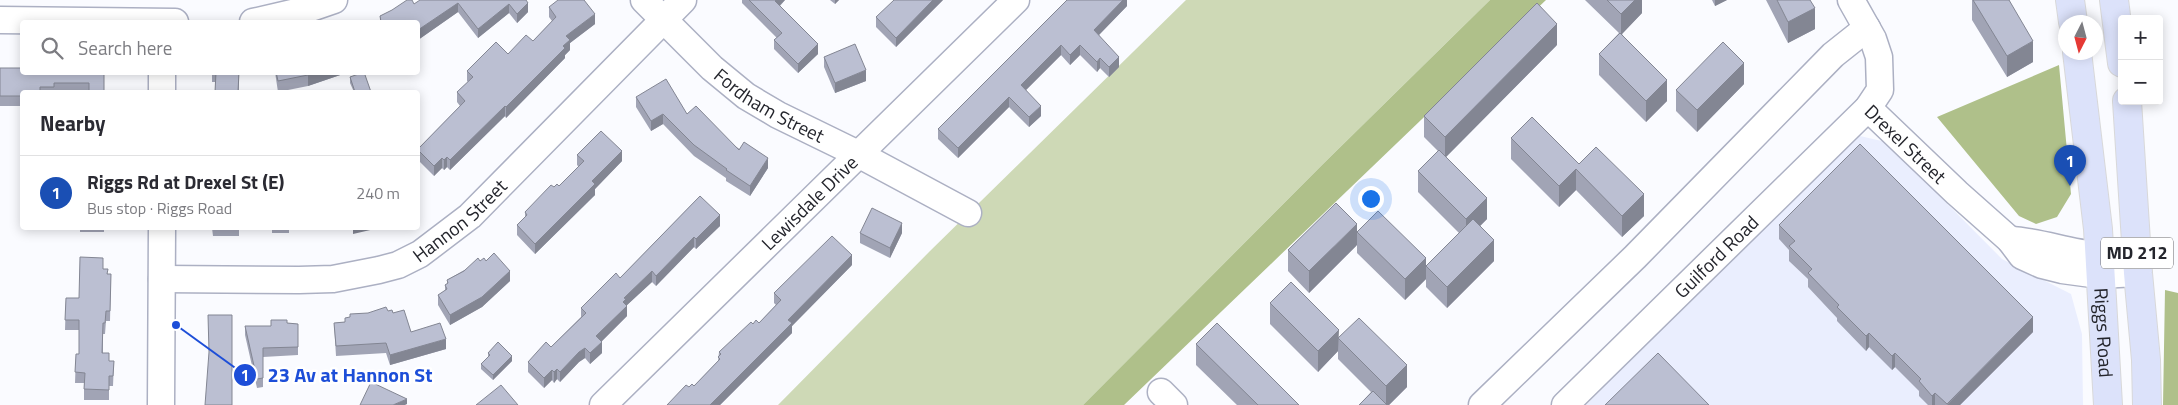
<!DOCTYPE html>
<html lang="en">
<head>
<meta charset="utf-8">
<style>
  body { margin:0; font-family:"Titillium Web",sans-serif; background:#f2f2f3; color:#2b2b33 }
  .controls { position:absolute; right:15px; top:15px; display:grid; overflow:hidden; border-radius:5px; box-shadow:0 2px 12px #0003 }
  .controls button { width:45px; height:45px; display:grid; place-items:center; padding:0; border:0; border-bottom:1px solid #e1e1e2; background:#fff; color:#2b2b33; font:25px sans-serif }
  .compass { position:absolute; left:2058px; top:15px; width:45px; height:45px; border-radius:50%; background:#fff; box-shadow:0 2px 12px #0003; rotate:186deg }
  .you { position:absolute; left:1370px; top:198px; width:18px; height:18px; margin:-12px; border:4px solid #fff; border-radius:50%; background:#1a73e8; box-shadow:0 0 0 8px #1a73e833 }
  .badge { display:grid; place-items:center; width:32px; height:32px; border-radius:50%; background:#d93025; color:#fff; font-size:16px; font-weight:700 }
  .pin { position:absolute; translate:-50% -41px; filter:drop-shadow(0 1px 2px #0008) }
  .pin::after { content:''; position:absolute; top:26px; width:18px; height:15px; background:inherit; clip-path:polygon(0 0,100% 0,50% 100%) }
  .list { margin:0; padding:0; list-style:none }
  h2 { display:flex; justify-content:space-between; align-items:center; height:65px; margin:0; padding:0 20px; font-size:21px }
  h2 small { font-size:16px; font-weight:400; color:#7c7c81 }
  .list li { display:grid; grid-template-columns:32px 1fr auto; gap:15px; align-items:center; box-sizing:border-box; height:75px; padding:0 20px; border-top:1px solid #e1e1e2 }
  .list b { display:block; font-size:19px; white-space:nowrap }
  .list p { margin:0; font-size:16px; white-space:nowrap; color:#7c7c81 }
  .list em { font-size:16px; font-style:normal; color:#7c7c81 }
  .icon { flex:none; width:28px; height:28px; fill:none; stroke:currentColor; stroke-width:2; stroke-linecap:round; stroke-linejoin:round }
  .map { position:relative; flex:none; width:2178px; height:405px; overflow:hidden }
  .search { position:absolute; background:#fff; box-shadow:0 2px 12px #0003; left:20px; top:20px; width:400px; height:55px; display:flex; align-items:center; gap:12px; box-sizing:border-box; padding:0 18px; border-radius:5px; color:#7c7c81; font-size:19px }
  .panel { position:absolute; background:#fff; box-shadow:0 2px 12px #0003; left:20px; top:90px; width:400px; height:140px; border-radius:5px }
  .map>svg:first-child { display:block }
</style>
</head>
<body>
<div class="map">
<svg width="2178" height="405" viewBox="0 0 2178 405">
  <rect width="100%" height="100%" fill="#fafbff"/>
  <path fill="#eaeefe" d="M1860 136 1886 142 2002 259 2071 294 2082 334 2083 405H1586L1738 252Z"/>
  <path fill="#ced9b6" d="M1186 0H1490L1323 164 1083 405H778L930 251Z"/>
  <path fill="#afc08a" d="M1490 0H1546L1124 405H1083L1323 164Z
    M2059 65 2071 194 2057 217 2036 224 2019 216 1937 117Z
    M2165 290 2178 293V405H2163Z"/>
  <g fill="none" stroke-linecap="round" stroke-linejoin="round">
    <defs>
      <g id="minor">
        <path id="s1" d="M644 0 712 68 746 96 778 115 860 155 968 213"/>
        <path d="M0 20 175 22"/>
        <path d="M253 22 305 10 334 0"/>
        <path d="M162 72V92"/>
        <path id="s2" d="M1868 108 1957 193 2010 240 2022 256 2042 265 2062 270 2099 275 2138 273"/>
        <path d="M2010 240C2040 241 2068 253 2098 255 2110 256 2124 253 2137 253"/>
        <path id="s3" d="M162 279 299 280 333 279 379 270 398 265 420 254 470 216 683 0"/>
        <path d="M1161 392 1174 405"/>
        <path d="M161 405 162 228"/>
        <path id="s4" d="M603 405 1016 0"/>
        <path d="M1482 405 1635 257 1833 55 1867 28"/>
        <path id="s5" d="M1565 405 1868 108 1880 90 1879 57 1873 39 1851 0"/>
      </g>
      <g id="major">
        <path d="M2070 0 2073 22"/>
        <path d="M2114 0 2122 63"/>
        <path id="s6" d="M2077 52 2098 229 2108 405"/>
        <path d="M2127 101 2138 273 2146 360 2147 405"/>
      </g>
    </defs>
    <use href="#minor" stroke="#acb0c3" stroke-width="29"/>
    <use href="#major" stroke="#d8d8d9" stroke-width="30"/>
    <use href="#minor" stroke="#fff" stroke-width="26"/>
    <use href="#major" stroke="#dce2fa" stroke-width="28"/>
  </g>
  <path fill="#a1a4b5" d="M526 0 528 12 517 23 509 13 478 38 458 12 418 40V22H380V16L414 4Z
    M742 0H785L780 6 818 54 798 73 774 49V40L777 38 742 3Z
    M830 0H839L835 4Z
    M943 0 896 47 876 27V17Z
    M1127 0V6L1099 35 1119 67 1109 77 1100 68 1097 72 1080 55 1070 65 1061 55 1026 90 1041 116 1029 127 1009 107 958 158 938 139V129Z
    M1585 0H1642V13L1622 34 1667 101 1646 122 1599 75V54L1619 33Z
    M1712 0H1727L1715 6Z
    M1766 0H1810L1815 29 1788 43Z
    M1972 0H2009L2033 62 2007 77 1972 20Z
    M549 7 595 24 570 43V50L565 55V58L506 118 505 116 450 170 447 167 444 170 442 168 434 176 418 160V149L460 106 457 102V92L468 82 467 81V71L508 54 533 41 552 21 549 17Z
    M1557 45 1446 157 1487 219 1480 226 1494 261 1447 308 1426 287V266L1459 233 1418 192V171L1438 151 1424 137V116Z
    M824 57 866 81 835 93 824 67Z
    M0 68 104 72V92H22V106H0Z
    M212 72H239V92H215L216 82H212Z
    M275 72H346V73L308 86 278 92Z
    M350 77 371 92H354L350 83Z
    M1744 84 1697 132 1676 111V90Z
    M636 97 687 114 768 168 750 196 726 181V178L694 156 663 124 651 131 636 107Z
    M1511 138 1579 164 1644 216 1622 237 1576 190 1559 207 1511 159Z
    M577 155 622 161 595 189V195L535 254 517 235V225L525 217V212L554 187 559 186 579 167 577 165Z
    M700 196 720 226 696 249 694 247 656 286 652 282 627 305V316L601 342 602 353 590 364 585 358 579 362 560 382 557 379 554 383 552 380 544 388 528 372V362L551 347 581 317V308L620 278Z
    M1779 225 2033 332 1960 405H1928L1919 396V391L1895 367 1892 370 1869 347 1866 351 1837 321V318L1808 287V279L1789 261V250L1779 239Z
    M80 228H104V232H80Z
    M212 228H239V236H213Z
    M272 228H299V229H289V233H272Z
    M1357 232 1426 279 1405 300 1357 253Z
    M860 233H902L890 258 860 243Z
    M1357 245 1309 293 1288 271V250Z
    M480 261 510 281 482 307 450 325 438 305V295L445 291V285L447 284V280Z
    M852 265 792 326V333L720 405 689 387 694 386 718 361 719 352 753 324 759 323 776 305 774 303V293Z
    M103 269 108 274H111L110 321H106L105 334H103V353L109 361H114L113 386H109V400H84V383H75L76 354H79V330H65L66 298H79Z
    M1270 303 1339 338 1407 387 1389 405H1359L1371 392 1338 359V351L1318 372 1270 324Z
    M388 311 393 313 411 332 446 349 390 365 386 353 336 356 334 323 345 322 350 317Z
    M287 323 298 324V355L263 357V387L257 388 245 335V326H271Z
    M1196 344 1299 405H1237L1196 365Z
    M488 353 512 361 493 380 481 369V364L488 357Z"/>
  <path fill="#838693" d="M776 0H785L775 10V1Z
    M835 0H839L835 4Z
    M933 0H943L896 47V38Z
    M1123 0H1127V6L1094 40V30Z
    M1635 0H1642V13L1621 35V14Z
    M1715 0H1727L1715 6Z
    M458 3V12L418 40V30Z
    M528 3V12L517 23V14Z
    M509 4V13L478 38V29Z
    M1815 8V29L1788 43V22Z
    M595 14V24L570 43V50L565 55V58L506 118V107L566 36Z
    M1557 24V45L1445 158V137Z
    M2033 41V62L2007 77V56Z
    M818 44V54L798 73V64Z
    M1061 45V55L1021 95V85Z
    M1080 45V55L1070 65V55Z
    M1119 57V67L1109 77V67Z
    M1100 58V68L1097 72V62Z
    M1744 63V84L1697 132V110Z
    M866 70V81L835 93V83Z
    M317 72H346V73L308 86V75Z
    M1667 80V101L1646 122V101Z
    M1009 97V107L958 158V148Z
    M505 106V116L450 170V160Z
    M1041 106V116L1029 127V117Z
    M663 114V124L651 131V121Z
    M622 151V161L595 189V195L535 254V244L592 181Z
    M447 157V167L444 170V160Z
    M442 158V168L434 176V166Z
    M768 158V168L750 196V186Z
    M1576 169V190L1559 207V186Z
    M1644 194V216L1622 237V216Z
    M1487 198V219L1466 240V219Z
    M720 215V226L696 249V239Z
    M902 223V233L890 258V248Z
    M1357 224V245L1309 293V271Z
    M338 228H347L338 230Z
    M348 228H352V229L348 230Z
    M353 228H379L353 234Z
    M694 237V247L656 286V276Z
    M1494 240V261L1447 308V287Z
    M852 255V265L792 326V333L720 405H710L788 320Z
    M1426 258V279L1405 300V279Z
    M510 271V281L482 307 450 325V315Z
    M652 271V282L626 306H627V316L596 347V336L624 298Z
    M2033 317V332L1960 405H1947Z
    M1339 330 1338 351 1318 372V351Z
    M1869 333V347L1866 351V336Z
    M446 339V349L390 365V355Z
    M602 342V353L590 364V353Z
    M585 348V358L579 362 560 382V372L579 352Z
    M1895 353V367L1892 370V356Z
    M512 356V361L493 380V375Z
    M1407 365V387L1389 405H1386V386Z
    M557 369V379L554 383V372Z
    M552 370V380L544 388V378Z
    M1935 393V405H1932V396Z
    M407 399V404L405 405H393Z"/>
  <path fill="#bbbfd2" stroke="#838693" d="M407 0H412L414 4 420 0H526L528 3 517 14 509 4 478 29 458 3 418 30V22H381L380 16 392 10Z
    M558 0H584L595 14 566 36 570 40 563 46 565 48 506 107 505 106 450 160 447 157 444 160 442 158 434 166 418 150V149L465 101 457 92 473 77 467 71 496 42 508 54 526 35 533 41 556 17 549 7Z
    M749 0H776L775 1 818 44 798 64 774 40 782 33Z
    M894 0H933L896 38 876 17Z
    M1067 0H1123L1094 30 1119 57 1109 67 1100 58 1097 62 1080 45 1070 55 1061 45 1021 85 1041 106 1029 117 1009 97 958 148 938 129Z
    M1607 0H1635L1621 14Z
    M1777 0H1810L1815 8 1788 22Z
    M1973 0H2009L2033 41 2007 56Z
    M1537 3 1557 24 1445 137 1424 116Z
    M1620 33 1667 80 1646 101 1599 54Z
    M1723 42 1744 63 1697 110 1676 90Z
    M855 44 866 70 835 83 824 57Z
    M0 68H22V72H104V92H89V83H54V87H40V92H22V96H0Z
    M216 72H239L238 92H215Z
    M276 72H317L308 75 278 81Z
    M364 72 371 92H355L350 77Z
    M666 79 687 114 696 106 739 150 744 142 768 158 750 186 726 170 727 169 694 145 663 114 651 121 636 97Z
    M1532 117 1579 164 1596 147 1644 194 1622 216 1576 169 1559 186 1511 138Z
    M601 131 622 151 592 181 595 184 535 244 517 225 527 215 525 212 551 185 554 187 557 184 559 186 584 161 577 155Z
    M1860 144 2033 317 1947 404 1935 393 1932 396 1919 381 1921 379 1895 353 1892 356 1869 333 1866 336 1837 307 1839 305 1808 273 1812 269 1789 246 1795 241 1779 225Z
    M1439 150 1487 198 1466 219 1418 171Z
    M700 196 720 215 696 239 694 237 656 276 652 271 624 298 626 299 623 302 627 306 596 336 602 342 590 353 585 348 579 352 560 372 557 369 554 372 552 370 544 378 528 362 546 342 551 347 586 313 581 308 616 273 620 278Z
    M1336 203 1357 224 1309 271 1288 250Z
    M872 208 902 223 890 248 860 233Z
    M1378 211 1426 258 1405 279 1357 232Z
    M1473 219 1494 240 1447 287 1426 266Z
    M832 236 852 255 788 320 792 323 710 405H667L686 385 689 387 692 384 694 386 720 359 718 357 721 354 719 352 751 322 753 324 756 320 759 323 781 300 774 293Z
    M494 253 510 271 482 297 450 315 438 295 447 289 445 285 448 283 447 280 464 271 478 258 480 261 484 258 486 261Z
    M80 257 103 258V269H108L107 274H111L110 311H106L105 323H103L102 353H109V361H114L113 376H109V390L84 389 85 373 75 372 76 354H79V320H65L66 298H79Z
    M1291 282 1339 330 1318 351 1270 303Z
    M386 307 388 311 392 310 393 313 404 310 411 332 440 323 446 339 390 355 386 343 336 346 334 323 345 322V318L350 317V314L368 313Z
    M208 315H232V405H205L209 352Z
    M1359 318 1407 365 1386 386 1338 338Z
    M271 320H287V323L298 324V347L263 348V378L257 379 245 326H271Z
    M1217 323 1299 405H1258L1196 344Z
    M498 342 512 356 493 375 481 364 490 355 488 353Z
    M1658 353 1709 405H1605Z
    M371 382 407 399 393 405H360Z
    M501 385 518 405H476Z
    M1373 391 1387 405H1359Z"/>
  <g text-anchor="middle" stroke-width="5" stroke-linejoin="round" paint-order="stroke">
    <rect fill="#fff" stroke="#66666b" stroke-width="1" x="2101" y="237.5" width="72" height="31" rx="4"/>
    <g font-size="18" font-weight="bold" fill="#24252c">
      <text x="2137" y="259">MD 212</text>
    </g>
    <g font-size="19" fill="#24252c" stroke="#fff">
      <text dy="7" stroke="none"><textPath href="#s1" startOffset="165">Fordham Street</textPath></text>
      <text dy="7" stroke="none"><textPath href="#s2" startOffset="52">Drexel Street</textPath></text>
      <text dy="7" stroke="none"><textPath href="#s4" startOffset="289">Lewisdale Drive</textPath></text>
      <text dy="7" stroke="none"><textPath href="#s3" startOffset="314">Hannon Street</textPath></text>
      <text dy="7" stroke="none"><textPath href="#s5" startOffset="212">Guilford Road</textPath></text>
      <text dy="7" stroke="none"><textPath href="#s6" startOffset="282">Riggs Road</textPath></text>
    </g>
  </g>
  <path fill="none" stroke="#1d4ed8" stroke-width="2" d="M176 325L245 375"/>
  <g fill="#1d4ed8" stroke="#fff" stroke-width="2">
    <circle cx="176" cy="325" r="5"/>
    <circle cx="245" cy="375" r="12"/>
  </g>
  <g font-size="15" text-anchor="middle" font-weight="bold" fill="#fff">
    <text x="245" y="381">1</text>
  </g>
  <g font-size="20" text-anchor="middle" font-weight="bold" fill="#1d4ed8" stroke="#fff" stroke-width="5" stroke-linejoin="round" paint-order="stroke">
    <text x="350" y="382">23 Av at Hannon St</text>
  </g>
</svg>
<div class="controls">
<button>+</button>
<button>−</button>
</div>
<svg class="compass" viewBox="-18 -18 36 36"><path d="M0-13l5 13h-10z" fill="#e53935"/><path d="M0 13l5-13h-10z" fill="#7c7c81"/></svg>
<div class="you"></div>
<div class="pin badge" style="left:2070px;top:186px;background:#1a4fb4">1</div>
<div class="search"><svg class="icon" aria-label="search" viewBox="0 0 24 24"><circle cx="10" cy="10" r="6"/><path d="M15 15l6 6"/></svg>Search here</div>
<section class="panel">
<h2>Nearby<small></small></h2>
<ul class="list">
<li><span class="badge" style="background:#1a4fb4">1</span><div><b>Riggs Rd at Drexel St (E)</b><p>Bus stop · Riggs Road</p></div><em>240 m</em></li>
</ul>
</section>
</div>
</body>
</html>
